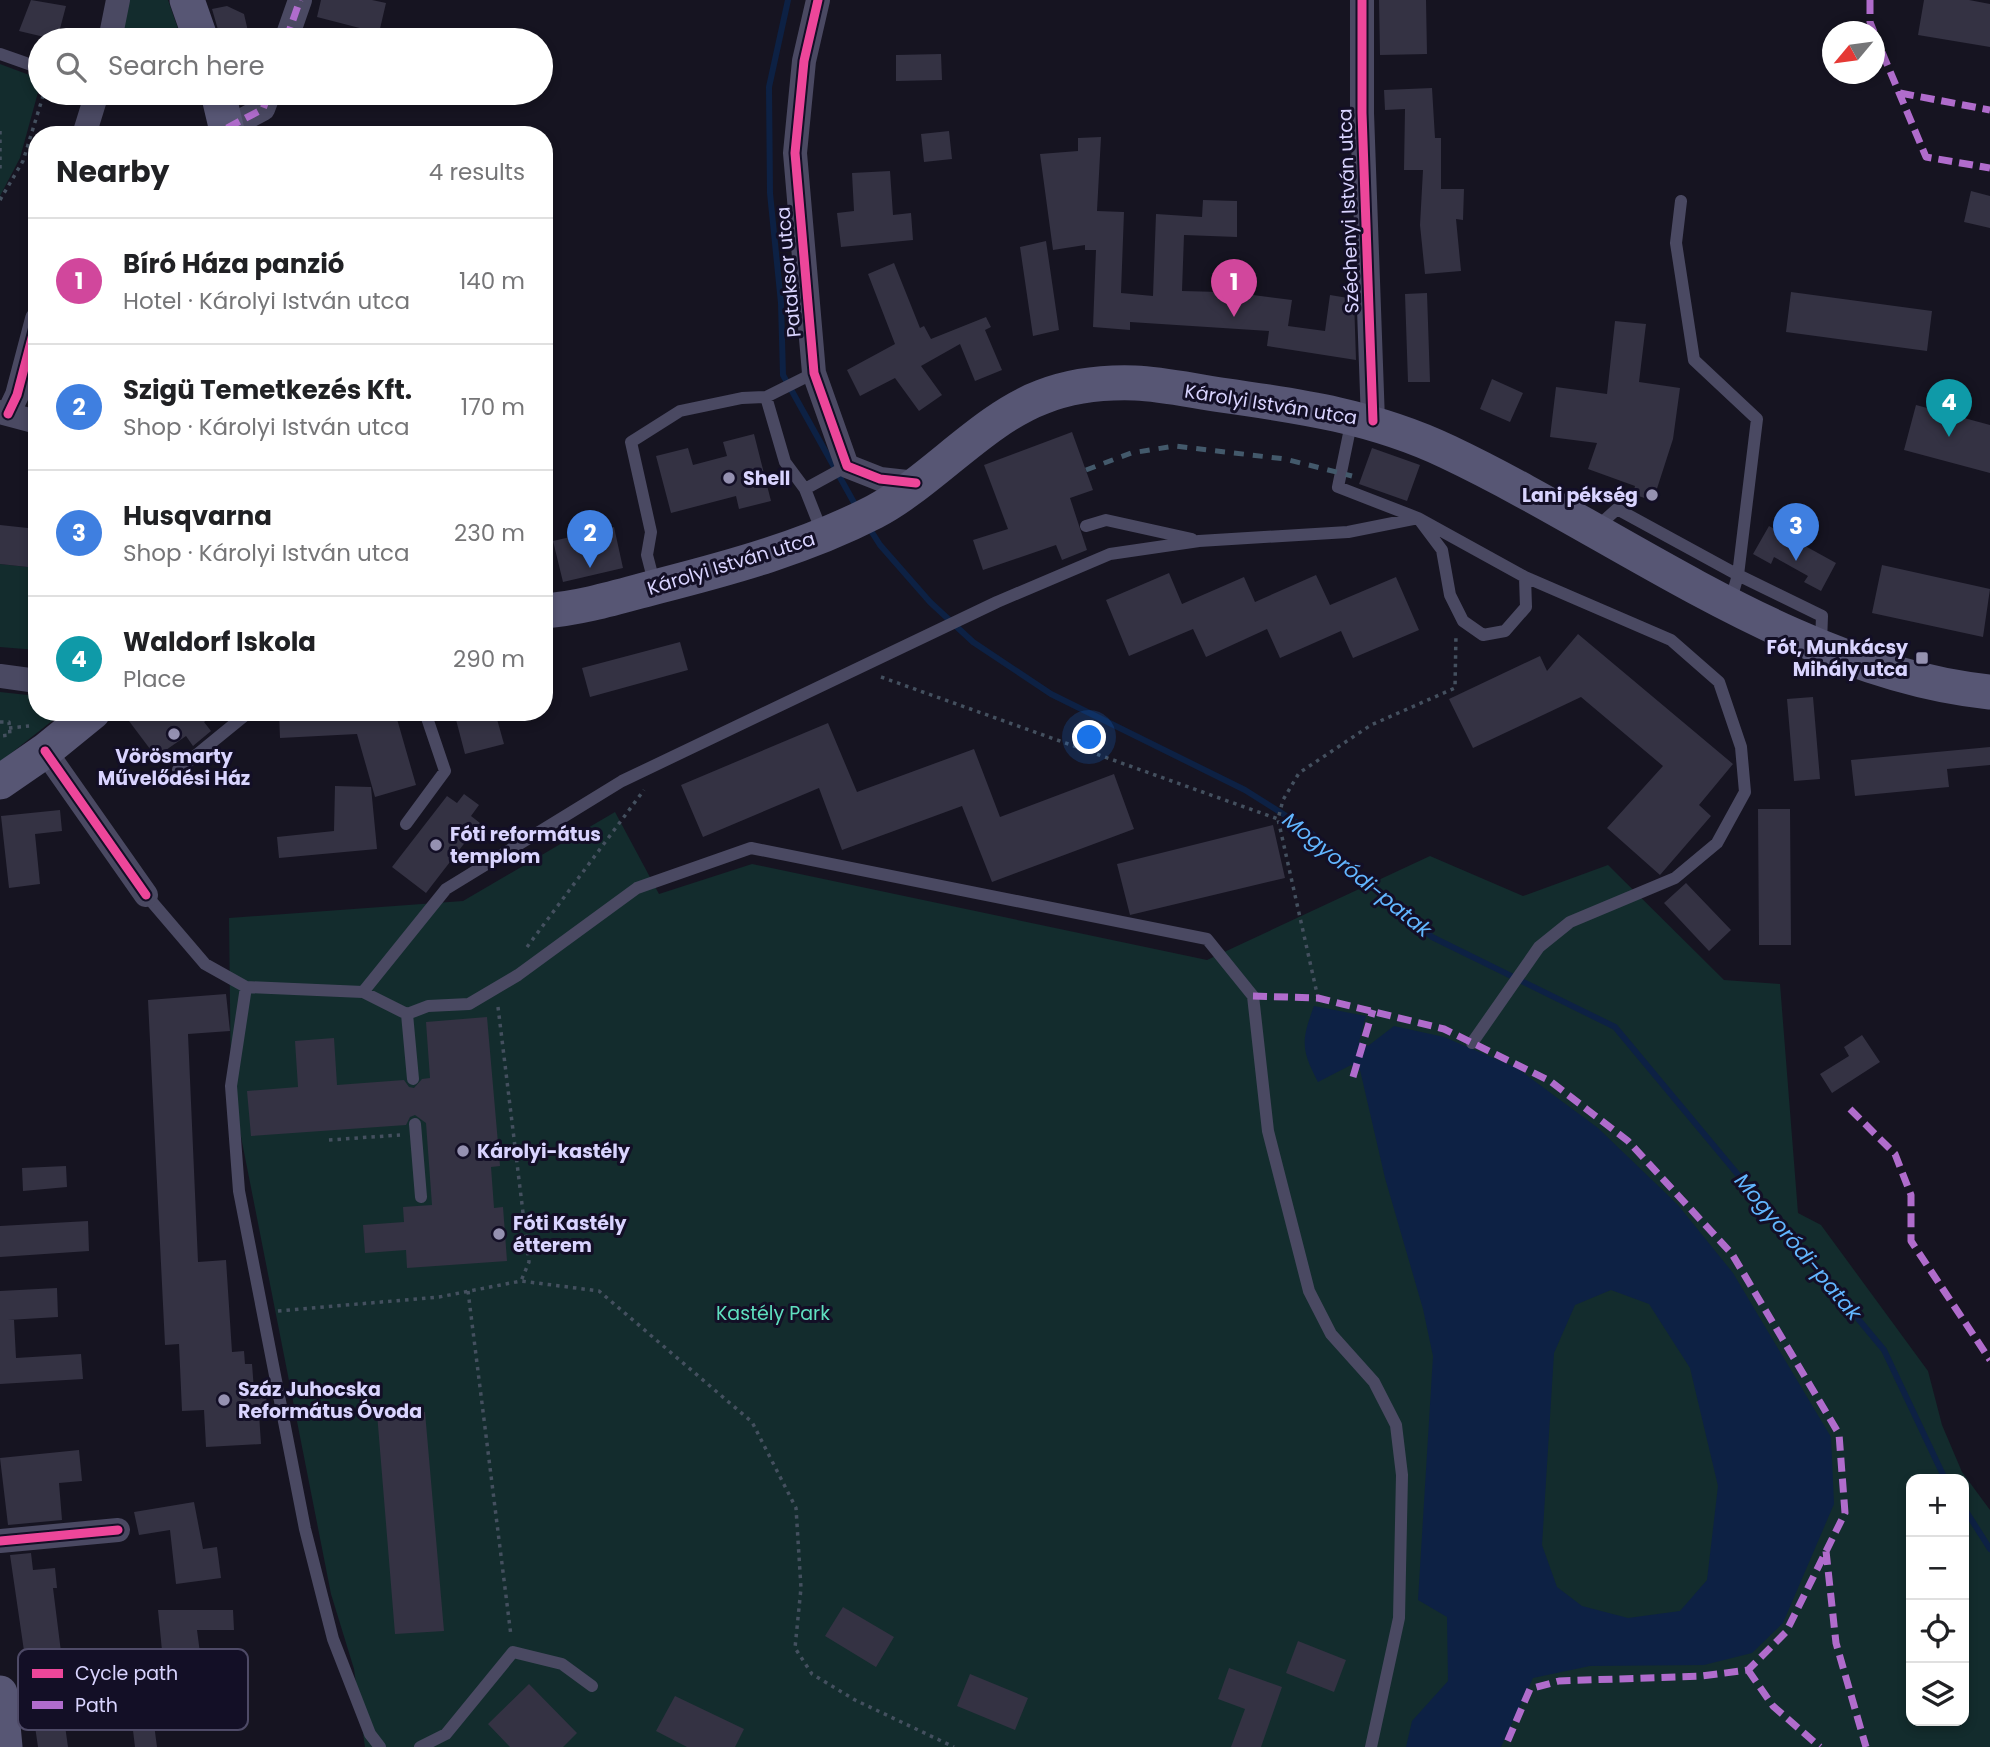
<!DOCTYPE html>
<html lang="en">
<head>
<meta charset="utf-8">
<style>
  body { margin:0; font-family:Poppins,sans-serif; background:#f2f2f2; color:#202124 }
  .controls { position:absolute; right:21px; bottom:21px; display:grid; overflow:hidden; border-radius:14px; box-shadow:0 4px 10px #0003 }
  .controls button { width:63px; height:63px; display:grid; place-items:center; padding:0; border:0; border-bottom:2px solid #e0e0e0; background:#fff; color:#202124; font:35px sans-serif }
  .compass { position:absolute; left:1822px; top:21px; width:63px; height:63px; border-radius:50%; background:#fff; box-shadow:0 4px 10px #0003; rotate:241deg }
  .you { position:absolute; left:1090px; top:738px; width:24px; height:24px; margin:-18px; border:5px solid #fff; border-radius:50%; background:#1a73e8; box-shadow:0 0 0 10px #1a73e833 }
  .badge { display:grid; place-items:center; width:46px; height:46px; border-radius:50%; background:#ea580c; color:#fff; font-size:23px; font-weight:700 }
  .pin { position:absolute; translate:-50% -58px; filter:drop-shadow(0 2px 4px #0008) }
  .pin::after { content:''; position:absolute; top:37px; width:24px; height:21px; background:inherit; clip-path:polygon(0 0,100% 0,50% 100%) }
  .list { margin:0; padding:0; list-style:none }
  h2 { display:flex; justify-content:space-between; align-items:center; height:91px; margin:0; padding:0 28px; font-size:30px }
  h2 small { font-size:23px; font-weight:400; color:#757577 }
  .list li { display:grid; grid-template-columns:46px 1fr auto; gap:21px; align-items:center; box-sizing:border-box; height:126px; padding:0 28px; border-top:2px solid #e0e0e0 }
  .list b { display:block; font-size:26px; white-space:nowrap }
  .list p { margin:0; font-size:23px; white-space:nowrap; color:#757577 }
  .list em { font-size:23px; font-style:normal; color:#757577 }
  .icon { flex:none; width:38px; height:38px; fill:none; stroke:currentColor; stroke-width:2; stroke-linecap:round; stroke-linejoin:round }
  .map { position:relative; flex:none; width:1990px; height:1747px; overflow:hidden }
  .search { position:absolute; background:#fff; box-shadow:0 4px 10px #0003; left:28px; top:28px; width:525px; height:77px; display:flex; align-items:center; gap:18px; box-sizing:border-box; padding:0 24px; border-radius:38px; color:#757577; font-size:26px }
  .panel { position:absolute; background:#fff; box-shadow:0 4px 10px #0003; left:28px; top:126px; width:525px; height:595px; border-radius:28px }
  .map>svg:first-child { display:block }
</style>
</head>
<body>
<div class="map">
<svg width="1990" height="1747" viewBox="0 0 1990 1747">
  <rect width="100%" height="100%" fill="#161421"/>
  <path fill="#132c2d" fill-rule="evenodd" d="M129 0H168L182 40H121Z
    M0 64 40 79V85L20 158 0 196Z
    M0 564 37 568V650L0 647Z
    M0 692 37 696V712H56L57 717 0 762Z
    M615 812 659 894 752 864 1207 960 1430 856 1523 896 1608 865 1724 980 1780 984 1798 1213 1821 1225 1928 1371 1942 1425 1962 1472 1990 1510V1747H365L354 1669 331 1594 231 1086 229 918 463 901ZM1911 1479H1964V1721H1911Z"/>
  <path fill="#0d2144" fill-rule="evenodd" d="M1314 1006 1366 1016 1359 1042 1368 1046 1394 1026 1444 1037 1517 1068 1598 1128 1678 1205 1733 1273 1831 1437 1834 1504 1783 1623 1752 1653 1704 1665 1590 1666 1533 1678 1501 1747H1406L1412 1721 1448 1681 1447 1617 1418 1600 1433 1356 1423 1309 1385 1178 1360 1070 1351 1065 1318 1082C1301 1049 1301 1041 1314 1006ZM1611 1290 1649 1304 1690 1368 1718 1486 1707 1580 1680 1611 1628 1618 1582 1606 1557 1587 1542 1545 1554 1353 1575 1305Z"/>
  <g fill="none" stroke-linecap="round" stroke-linejoin="round">
    <path stroke="#0d2144" stroke-width="6" d="M788 0 769 87 770 193 781 303 783 375 857 508
      M868 526 880 545 930 602 973 642 1051 694 1245 790 1304 827 1432 937 1615 1027 1884 1350 1945 1479
      M1964 1508 1990 1549"/>
  </g>
  <path fill="#343243" d="M31 0 66 6 57 40 19 31Z
    M321 0H372L386 3 379 33 317 17Z
    M1379 0H1426L1427 54 1380 55Z
    M1924 0H1969L1990 4V47L1918 35Z
    M227 6 244 14 250 40H221L212 9Z
    M941 54 942 80 896 81V55Z
    M1432 88 1435 138H1441V189H1464L1463 220 1456 219 1461 271 1425 274 1420 225 1423 170H1404L1405 109 1385 110 1384 90Z
    M949 131 952 159 924 162 921 134Z
    M1101 137 1097 211 1124 212 1121 293 1153 296 1156 214 1202 217 1203 200 1237 201V237L1184 235 1182 291 1220 292 1221 283 1254 285 1253 295 1292 300 1288 326 1325 331 1330 295 1354 299 1356 360 1267 346 1269 331 1130 322V330L1093 327 1096 250H1085V245L1053 250 1040 154 1078 151V138Z
    M890 171 893 215 911 213 913 240 841 247 837 213 854 211 852 173Z
    M1971 191 1990 196V228L1964 222Z
    M1046 241 1059 330 1033 336 1020 247Z
    M894 263 920 328 924 326 931 339 986 317 991 327 985 330 1002 370 975 381 960 344 921 366 942 395 919 411 895 378 860 396 847 370 895 344 868 274Z
    M1791 292 1932 311 1927 351 1786 332Z
    M1427 293 1430 382H1408L1405 294Z
    M1615 321 1646 324 1639 382 1680 388 1673 439 1653 501 1633 494 1635 486 1588 469 1597 443 1550 437 1556 387 1607 394Z
    M1492 379 1523 393 1510 422 1480 409Z
    M1916 405 1990 425V473L1904 450Z
    M1072 432 1093 490 1070 498 1087 550 1062 560 1056 545 983 570 973 540 1008 529 984 465Z
    M754 434 771 501 739 509 736 496 671 513 656 456 688 448 693 465 727 456 723 442Z
    M1372 448 1420 465 1407 501 1359 484Z
    M0 525 37 529V568L0 564Z
    M1769 526 1836 563 1821 591 1804 582 1808 576 1774 557 1771 564 1753 554Z
    M614 527 623 568 563 582 553 541Z
    M1882 565 1990 589 1983 637 1872 613Z
    M1169 573 1182 604 1244 577 1255 602 1316 575 1330 605 1396 577 1419 630 1353 658 1341 631 1280 658 1267 629 1206 657 1193 629 1129 656 1106 600Z
    M1578 634 1733 764 1699 805 1711 816 1660 875 1607 828 1663 766 1581 697 1473 748 1449 699 1540 656 1547 671Z
    M680 642 688 670 590 697 582 668Z
    M1813 697 1820 779 1794 781 1787 699Z
    M140 712H218L204 722 211 731 193 746 186 736 156 757 129 721Z
    M279 712H395L416 785 375 797 357 734 280 738Z
    M454 712H495L504 744 465 754Z
    M828 723 857 792 974 749 1000 817 1114 774 1134 829 992 882 962 806 842 850 819 788 703 837 681 785Z
    M1990 747V765L1947 769 1949 787 1855 796 1851 760Z
    M335 786 371 787 377 849 279 858 277 837 334 831Z
    M464 794 479 805 471 816 480 823 426 893 392 867 447 796 457 803Z
    M1758 809H1790L1791 945H1759Z
    M60 810 62 831 35 834 40 884 9 888 1 816Z
    M1273 825 1285 878 1130 915 1117 864Z
    M1686 883 1731 930 1709 951 1664 903Z
    M226 994 230 1031 188 1034 198 1262 226 1260 232 1352 244 1351 245 1364H252L254 1390H266L267 1414H259L261 1444 206 1447 204 1410 182 1411 179 1344 165 1345 148 1000Z
    M487 1017 500 1166 491 1167 494 1208 503 1207 507 1261 407 1268 406 1250 365 1253 363 1225 404 1222 403 1207 432 1205 426 1123 415 1115 410 1117 406 1125 251 1136 247 1091 298 1087 295 1041 334 1038 337 1085 404 1080 409 1087 414 1088 422 1079 430 1078 426 1022Z
    M1862 1035 1880 1062 1832 1093 1820 1074 1849 1056 1844 1047Z
    M66 1166 67 1187 23 1191 22 1168Z
    M88 1221 89 1251 0 1257V1226Z
    M57 1288 58 1317 8 1320H14L16 1358 81 1354 83 1379 0 1384V1291Z
    M425 1412 444 1631 395 1634 377 1413Z
    M79 1450 82 1481 59 1483 62 1520 8 1525 0 1458Z
    M194 1502 203 1549 217 1547 221 1578 176 1584 170 1530 139 1535 134 1512Z
    M31 1553 33 1570 55 1568 57 1588H53L63 1668 104 1665 107 1692 61 1697 68 1747H38L10 1555Z
    M843 1607 894 1637 876 1667 825 1636Z
    M158 1610H233L234 1630H197L203 1676 165 1681Z
    M1298 1641 1346 1660 1334 1692 1286 1673Z
    M1229 1668 1282 1687 1261 1747H1231L1245 1709 1218 1699Z
    M970 1674 1028 1698 1015 1730 957 1706Z
    M148 1679 157 1747H135L127 1681Z
    M529 1684 577 1733 563 1747H510L488 1724Z
    M675 1696 744 1729 735 1747H687L656 1731Z"/>
  <g fill="none" stroke-linecap="round" stroke-linejoin="round">
    <path stroke="#44505f" stroke-width="3.5" stroke-dasharray="3.5 5" stroke-linecap="butt" d="M0 131V171
      M0 200 23 161 44 93
      M881 677 1278 819
      M0 722H9L10 735 0 736
      M9 728 29 726
      M527 947 644 790
      M1318 998 1278 819 1283 800 1299 773 1371 725 1455 688 1456 634
      M498 1007 529 1262 521 1281
      M329 1140 400 1135
      M468 1291 511 1636
      M278 1311 439 1297 521 1281 599 1291 752 1422 796 1508 801 1588 795 1648 812 1674 855 1700 954 1747"/>
    <path stroke="#4a4962" stroke-width="12" d="M0 54 40 68
      M766 397 814 373
      M1352 419 1338 487 1418 518 1442 550 1450 595 1463 621 1483 635 1505 631 1526 607 1525 577 1671 640 1719 682 1741 747 1745 792 1717 843 1675 878 1570 922 1539 947 1472 1043
      M805 489 847 466
      M1086 526 1106 520 1192 539
      M1597 527 1617 509 1738 575 1757 419 1694 360 1676 243 1681 201
      M655 586 647 555 651 532 631 442 680 411 742 398 766 397 785 462 805 489 822 532
      M1730 603 1738 575 1822 616 1821 643
      M178 770 249 712
      M406 824 445 771 425 712
      M146 895 205 964 246 987 363 992 407 1014 428 1006 469 1004 518 975 637 888 751 848 1207 939 1253 996 1268 1131 1309 1291 1331 1334 1374 1382 1396 1425 1402 1475 1399 1618 1371 1747
      M246 987 231 1086 239 1191 305 1529 333 1639 370 1734 380 1747
      M363 992 446 889 622 781 997 602 1110 554 1199 541 1348 532 1418 518 1525 577
      M407 1014 413 1079
      M415 1124 421 1197
      M420 1747 446 1734 513 1652 562 1664 592 1686"/>
    <path stroke="#4a4962" stroke-width="24" d="M818 0 804 61 795 153 814 373 847 466 880 479 916 483
      M1362 0V113L1373 421
      M110 40 118 0
      M286 40 300 0
      M227 128 263 109 269 93
      M84 135 97 93
      M0 412 37 422
      M8 414 17 395 37 319
      M0 676 37 681
      M45 751 146 895
      M0 1541 118 1530"/>
    <path stroke="#575674" stroke-width="35" d="M187 0 201 40
      M218 93 228 135
      M544 611C583 608 621 596 659 586 733 567 806 547 874 512 931 482 983 419 1042 397 1070 386 1105 382 1135 383 1163 384 1193 391 1221 395 1300 406 1375 417 1448 452 1619 533 1798 673 1990 692
      M0 782 45 751 93 712
      M0 1693 5 1747"/>
    <path stroke="#43596b" stroke-width="5" stroke-dasharray="10 9" stroke-linecap="butt" d="M1086 470 1131 453 1175 446 1285 459 1352 476"/>
    <path stroke="#b06ccc" stroke-width="7" stroke-dasharray="14 7" stroke-linecap="butt" d="M1870 0V22L1874 32
      M1874 33 1926 157 1990 168
      M286 40 300 0
      M1900 93 1990 110
      M227 128 263 109 269 93
      M1253 996 1318 998 1444 1029 1550 1081 1628 1141 1732 1254 1839 1434 1845 1513 1786 1632 1748 1670 1702 1676 1559 1681 1530 1689 1505 1747
      M1353 1077 1373 1010
      M1850 1109 1895 1154 1911 1195V1241L1990 1360
      M1826 1551 1836 1643 1866 1747
      M1748 1670 1773 1706 1820 1747"/>
    <defs>
      <path id="cycleway" d="M818 0 804 61 795 153 814 373 847 466 880 479 916 483
        M1362 0V113L1373 421
        M8 414 17 395 37 319
        M45 751 146 895
        M0 1541 118 1530"/>
    </defs>
    <use href="#cycleway" stroke="#130f26" stroke-width="13"/>
    <use href="#cycleway" stroke="#ed469a" stroke-width="9"/>
  </g>
  <g fill="#9591b1" stroke="#130f26" stroke-width="2.5">
    <circle cx="729" cy="478" r="7"/>
    <circle cx="1652" cy="495" r="7"/>
    <rect x="1915" y="651" width="14" height="14" rx="3.5"/>
    <circle cx="174" cy="734" r="7"/>
    <circle cx="436" cy="845" r="7"/>
    <circle cx="463" cy="1151" r="7"/>
    <circle cx="499" cy="1234" r="7"/>
    <circle cx="224" cy="1400" r="7"/>
  </g>
  <g text-anchor="middle" stroke-width="6" stroke-linejoin="round" paint-order="stroke">
    <g font-size="19" fill="#d9d4ff" stroke="#130f26">
      <text transform="translate(1348 211) rotate(-92)" y="7">Széchenyi István utca</text>
      <text transform="translate(788 272) rotate(-95)" y="7">Pataksor utca</text>
      <text transform="translate(1271 404) rotate(9)" y="7">Károlyi István utca</text>
      <text transform="translate(731 563) rotate(-17)" y="7">Károlyi István utca</text>
    </g>
    <g font-size="19" font-weight="bold" fill="#d9d4ff" stroke="#130f26" text-anchor="start">
      <text x="743" y="485">Shell</text>
      <text x="1638" y="502" text-anchor="end">Lani pékség</text>
      <text x="1908" y="654" text-anchor="end">Fót, Munkácsy<tspan x="1908" dy="22">Mihály utca</tspan></text>
      <text x="174" y="763" text-anchor="middle">Vörösmarty<tspan x="174" dy="22">Művelődési Ház</tspan></text>
      <text x="450" y="841">Fóti református<tspan x="450" dy="22">templom</tspan></text>
      <text x="477" y="1158">Károlyi-kastély</text>
      <text x="513" y="1230">Fóti Kastély<tspan x="513" dy="22">étterem</tspan></text>
      <text x="238" y="1396">Száz Juhocska<tspan x="238" dy="22">Református Óvoda</tspan></text>
    </g>
    <g font-size="19" fill="#5fe0c0" stroke="#130f26">
      <text x="773" y="1320">Kastély Park</text>
    </g>
    <g font-size="21" font-style="italic" fill="#62b6ff" stroke="#130f26">
      <text transform="translate(1357 875) rotate(39)" y="7">Mogyoródi-patak</text>
      <text transform="translate(1798 1247) rotate(50)" y="7">Mogyoródi-patak</text>
    </g>
  </g>
  <rect x="18" y="1649" width="230" height="81" rx="10" fill="#130f26" stroke="#4e4a67" stroke-width="2"/>
  <rect x="32" y="1669" width="31" height="9" fill="#ed469a"/>
  <rect x="32" y="1701" width="31" height="8" fill="#b06ccc"/>
  <g font-size="19" fill="#d9d4ff">
    <text x="75" y="1680">Cycle path</text>
    <text x="75" y="1712">Path</text>
  </g>
</svg>
<div class="controls">
<button>+</button>
<button>−</button>
<button><svg class="icon" aria-label="locate" viewBox="0 0 24 24"><circle cx="12" cy="12" r="6"/><path d="M12 2v4M12 18v4M2 12h4M18 12h4"/></svg></button>
<button><svg class="icon" aria-label="layers" viewBox="0 0 24 24"><path d="M12 4l9 5-9 5-9-5zM3 14l9 5 9-5"/></svg></button>
</div>
<svg class="compass" viewBox="-18 -18 36 36"><path d="M0-13l5 13h-10z" fill="#e53935"/><path d="M0 13l5-13h-10z" fill="#757577"/></svg>
<div class="you"></div>
<div class="pin badge" style="left:1234px;top:317px;background:#d1479c">1</div>
<div class="pin badge" style="left:590px;top:568px;background:#3f7fe0">2</div>
<div class="pin badge" style="left:1796px;top:561px;background:#3f7fe0">3</div>
<div class="pin badge" style="left:1949px;top:437px;background:#0f9aa8">4</div>
<div class="search"><svg class="icon" aria-label="search" viewBox="0 0 24 24"><circle cx="10" cy="10" r="6"/><path d="M15 15l6 6"/></svg>Search here</div>
<section class="panel">
<h2>Nearby<small>4 results</small></h2>
<ul class="list">
<li><span class="badge" style="background:#d1479c">1</span><div><b>Bíró Háza panzió</b><p>Hotel · Károlyi István utca</p></div><em>140 m</em></li>
<li><span class="badge" style="background:#3f7fe0">2</span><div><b>Szigü Temetkezés Kft.</b><p>Shop · Károlyi István utca</p></div><em>170 m</em></li>
<li><span class="badge" style="background:#3f7fe0">3</span><div><b>Husqvarna</b><p>Shop · Károlyi István utca</p></div><em>230 m</em></li>
<li><span class="badge" style="background:#0f9aa8">4</span><div><b>Waldorf Iskola</b><p>Place</p></div><em>290 m</em></li>
</ul>
</section>
</div>
</body>
</html>
